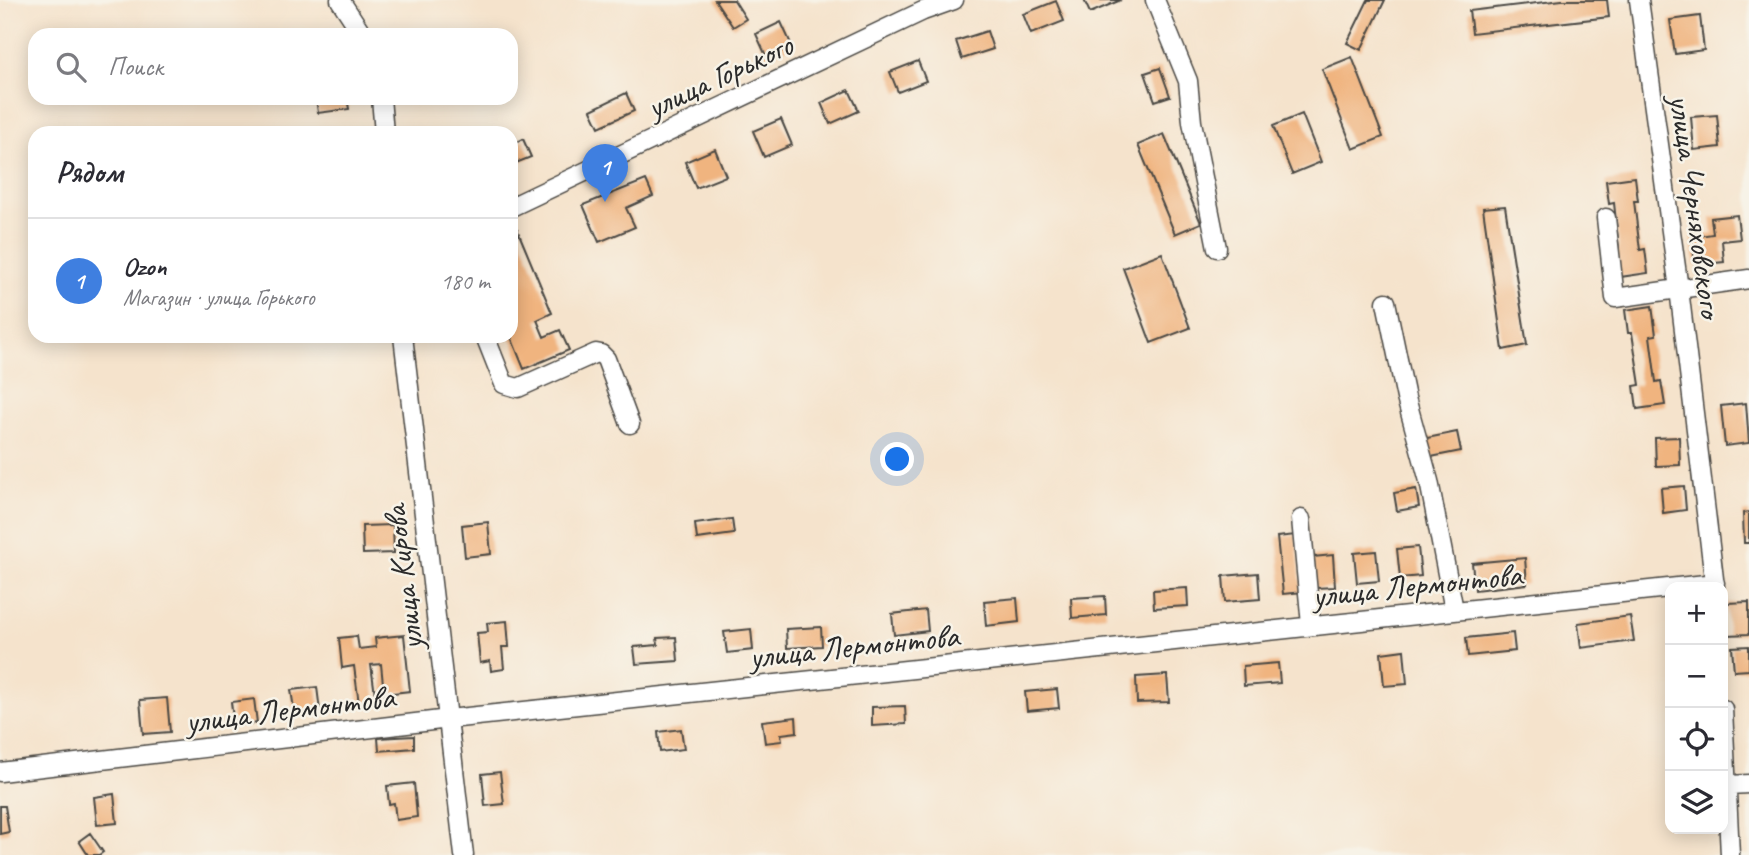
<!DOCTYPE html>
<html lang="ru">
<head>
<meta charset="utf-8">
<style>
  body { margin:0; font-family:Caveat,sans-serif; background:#f7f7f7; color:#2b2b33 }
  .controls { position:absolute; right:21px; bottom:21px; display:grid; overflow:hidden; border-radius:14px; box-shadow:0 4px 18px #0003 }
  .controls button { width:63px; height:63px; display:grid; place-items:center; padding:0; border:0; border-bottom:2px solid #e1e1e2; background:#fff; color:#2b2b33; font:35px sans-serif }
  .you { position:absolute; left:898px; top:460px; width:24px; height:24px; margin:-18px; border:5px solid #fff; border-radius:50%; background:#1a73e8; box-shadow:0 0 0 10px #1a73e833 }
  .badge { display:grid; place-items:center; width:46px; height:46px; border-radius:50%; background:#0f766e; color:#fff; font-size:23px; font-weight:700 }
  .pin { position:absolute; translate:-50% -58px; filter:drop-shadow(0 2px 4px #0008) }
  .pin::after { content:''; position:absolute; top:37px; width:24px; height:21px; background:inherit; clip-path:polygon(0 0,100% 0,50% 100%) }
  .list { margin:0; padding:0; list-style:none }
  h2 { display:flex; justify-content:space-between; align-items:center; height:91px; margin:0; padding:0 28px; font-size:30px }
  h2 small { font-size:23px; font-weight:400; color:#7c7c81 }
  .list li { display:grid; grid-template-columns:46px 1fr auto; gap:21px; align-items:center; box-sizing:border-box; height:126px; padding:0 28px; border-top:2px solid #e1e1e2 }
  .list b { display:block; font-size:26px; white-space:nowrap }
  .list p { margin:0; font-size:23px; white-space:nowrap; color:#7c7c81 }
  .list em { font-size:23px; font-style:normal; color:#7c7c81 }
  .icon { flex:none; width:38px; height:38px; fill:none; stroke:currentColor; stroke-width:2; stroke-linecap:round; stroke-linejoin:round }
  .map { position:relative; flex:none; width:1749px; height:855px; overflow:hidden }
  .search { position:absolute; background:#fff; box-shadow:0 4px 18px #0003; left:28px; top:28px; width:490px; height:77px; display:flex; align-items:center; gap:18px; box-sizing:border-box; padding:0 24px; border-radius:21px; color:#7c7c81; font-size:26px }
  .panel { position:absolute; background:#fff; box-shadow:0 4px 18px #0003; left:28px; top:126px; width:490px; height:217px; border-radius:21px }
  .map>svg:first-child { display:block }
</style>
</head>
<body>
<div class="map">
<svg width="1749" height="855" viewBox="0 0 1749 855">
  <rect width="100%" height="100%" fill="#f7f3e8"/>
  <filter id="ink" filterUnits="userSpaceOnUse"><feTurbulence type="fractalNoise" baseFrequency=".0143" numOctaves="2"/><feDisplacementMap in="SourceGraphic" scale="14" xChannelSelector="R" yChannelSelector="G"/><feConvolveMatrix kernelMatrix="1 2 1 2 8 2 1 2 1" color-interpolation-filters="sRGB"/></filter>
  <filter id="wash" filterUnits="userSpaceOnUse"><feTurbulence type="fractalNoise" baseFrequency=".00686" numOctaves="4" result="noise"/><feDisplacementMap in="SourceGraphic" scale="28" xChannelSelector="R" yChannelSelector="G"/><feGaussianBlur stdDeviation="1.57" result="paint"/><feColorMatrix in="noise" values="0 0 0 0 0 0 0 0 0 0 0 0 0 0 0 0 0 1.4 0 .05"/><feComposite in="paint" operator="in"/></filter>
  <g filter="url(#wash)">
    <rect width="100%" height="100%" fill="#f5e3cc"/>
    <g id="blocks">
      <path fill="#f0b47f" d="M715 0H734L746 19 733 27Z
        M1084 0H1121L1090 13Z
        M1368 0H1385L1361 50 1347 43Z
        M1562 0H1607L1609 17 1472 33 1469 11Z
        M1056 1 1064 21 1031 34 1023 14Z
        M1700 16 1704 50 1675 54 1670 20Z
        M781 22 792 46 767 58 756 34Z
        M987 31 993 49 962 59 956 41Z
        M1352 57 1383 137 1353 149 1322 69Z
        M918 61 926 81 898 92 890 72Z
        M1160 68 1170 96 1155 101 1145 73Z
        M849 90 859 111 830 124 821 103Z
        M626 93 634 111 599 127 591 110Z
        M316 98H347L349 109 318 113Z
        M1302 114 1321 162 1292 174 1273 126Z
        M1717 115 1720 147 1694 150 1691 117Z
        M781 119 792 145 764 157 753 131Z
        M1164 134 1201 223 1175 234 1138 145Z
        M523 139 531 157 511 165V145Z
        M715 149 726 176 696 188 685 162Z
        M1635 177 1638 201H1634L1640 250 1645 249 1648 273 1620 277 1616 250 1619 249 1614 203 1609 204 1606 181Z
        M646 180 653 196 626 208 635 227 599 242 583 205Z
        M1505 206 1527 345 1503 350 1483 208Z
        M1737 215 1740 239 1722 241 1724 262 1695 265 1692 237 1713 234 1711 218Z
        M517 229 552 313 537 320 544 337 560 330 569 350 524 369 511 337V232Z
        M1162 253 1190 328 1151 343 1123 268Z
        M1652 306 1656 335 1650 336 1656 382 1661 381 1665 405 1637 409 1634 386 1640 385 1632 333H1628L1625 310Z
        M1746 403 1749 443 1725 446 1721 406Z
        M1457 432 1461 451 1426 458 1422 439Z
        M1679 437 1680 465 1656 466 1655 438Z
        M1684 486 1686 510 1663 513 1661 488Z
        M1416 489 1419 507 1397 511 1394 493Z
        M1749 512V543H1744L1743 513Z
        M732 519 734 534 697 539 695 524Z
        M488 522 491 554 465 557 462 525Z
        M393 525 394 553 363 554 362 526Z
        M1296 535 1302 592 1283 594 1277 537Z
        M1418 547 1421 576 1400 578 1397 549Z
        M1376 551 1379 581 1357 583 1354 553Z
        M1333 555 1335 587 1315 588 1313 557Z
        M1525 558 1527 584 1475 590 1472 563Z
        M1258 573 1260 599 1225 602 1223 576Z
        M1187 588 1188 606 1154 608 1153 590Z
        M1105 596 1106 615 1072 618 1071 598Z
        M1017 598 1019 622 986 626 984 601Z
        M1749 602V634L1728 635 1726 603Z
        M926 610 928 631 894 635 892 614Z
        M1630 616 1634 641 1581 648 1578 623Z
        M507 621 509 647H502L504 669 491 671 490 661 480 663 477 633 488 632 487 623Z
        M821 627 822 646 787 648 786 629Z
        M751 629 753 650 727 653 724 632Z
        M1513 633 1515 651 1468 656 1466 638Z
        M404 635 410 691 384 694 381 664 371 665 376 702 359 704 354 666 342 668 339 638 357 636 359 649 376 647 375 638Z
        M676 637 678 661 636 664 634 647 658 645 657 638Z
        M1749 646V670L1734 671 1732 647Z
        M1404 650 1407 684 1384 686 1381 653Z
        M1278 663 1280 683 1244 686 1243 666Z
        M1167 675 1169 702 1137 703 1136 677Z
        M317 687 320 711 295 715 291 690Z
        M1057 689 1059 708 1027 711 1025 692Z
        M167 698 170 732 143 734 140 700Z
        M254 699 257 723 234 726 231 702Z
        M905 706 906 724 872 726V707Z
        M796 717 797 732 781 734 782 741 765 743 762 721Z
        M681 729 684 749 660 752 658 732Z
        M414 736V748L379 751 378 738Z
        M500 772 504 804 485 806 482 774Z
        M414 783 417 817 396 820 394 803 389 804 387 786Z
        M114 794 117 823 97 825 94 797Z
        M0 806H5L9 832 0 834Z
        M90 833 103 852 99 855H88L79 841Z"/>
    </g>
  </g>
  <g filter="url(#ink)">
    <use href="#blocks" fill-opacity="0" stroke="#494743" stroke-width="2"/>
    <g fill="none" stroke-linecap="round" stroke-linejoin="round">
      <defs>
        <path id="minor" d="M340 0 363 35
          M1155 0 1188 81 1192 122 1217 248
          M1639 0 1679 289 1715 587
          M381 98 384 133
          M511 207 923 11 954 0
          M1606 218 1615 298 1749 279
          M1386 302 1406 398 1429 481 1454 610
          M403 336 464 855
          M485 336 504 384 518 388 596 353 601 354 606 359 630 424
          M1301 519 1311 625
          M1723 709 1730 855
          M0 772 449 719 1715 583
          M1728 785 1749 784"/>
      </defs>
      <use href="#minor" stroke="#494743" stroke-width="21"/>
      <use href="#minor" stroke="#fff" stroke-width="18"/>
    </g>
  </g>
  <g text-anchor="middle" stroke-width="5" stroke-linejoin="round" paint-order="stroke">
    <g font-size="33" fill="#2b2b2b" stroke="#f7f3e8">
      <text transform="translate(719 75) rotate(-25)" y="12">улица Горького</text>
      <text transform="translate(1697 206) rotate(82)" y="12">улица Черняховского</text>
      <text transform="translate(402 578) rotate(-97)" y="12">улица Кирова</text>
      <text transform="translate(1417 584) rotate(-6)" y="12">улица Лермонтова</text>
      <text transform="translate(854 645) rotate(-6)" y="12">улица Лермонтова</text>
      <text transform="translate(290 708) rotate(-7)" y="12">улица Лермонтова</text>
    </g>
  </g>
</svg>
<div class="controls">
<button>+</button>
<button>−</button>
<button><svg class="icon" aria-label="locate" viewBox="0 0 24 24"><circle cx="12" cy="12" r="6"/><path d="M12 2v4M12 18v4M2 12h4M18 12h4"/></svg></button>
<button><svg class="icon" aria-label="layers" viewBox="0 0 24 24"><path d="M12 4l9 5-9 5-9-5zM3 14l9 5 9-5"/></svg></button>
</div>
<div class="you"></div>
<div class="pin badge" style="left:605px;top:202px;background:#3f7fe0">1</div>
<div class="search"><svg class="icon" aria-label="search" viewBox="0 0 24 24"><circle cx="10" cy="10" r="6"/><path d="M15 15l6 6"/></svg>Поиск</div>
<section class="panel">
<h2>Рядом<small></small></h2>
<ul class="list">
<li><span class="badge" style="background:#3f7fe0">1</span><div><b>Ozon</b><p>Магазин · улица Горького</p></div><em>180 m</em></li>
</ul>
</section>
</div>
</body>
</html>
